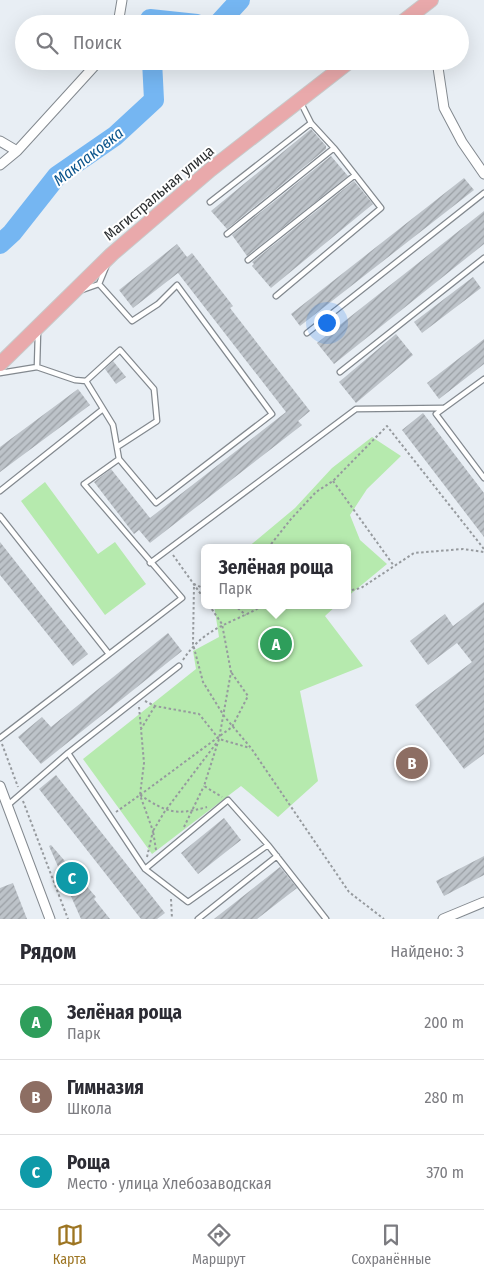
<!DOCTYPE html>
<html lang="ru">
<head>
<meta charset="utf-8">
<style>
  body { margin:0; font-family:"Fira Sans Condensed",sans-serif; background:#f7f7f7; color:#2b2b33 }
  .you { position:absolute; left:326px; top:322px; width:18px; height:18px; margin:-12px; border:4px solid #fff; border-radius:50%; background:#1a73e8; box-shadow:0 0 0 8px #1a73e833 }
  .badge { display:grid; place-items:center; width:32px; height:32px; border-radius:50%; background:#9d7522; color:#fff; font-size:16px; font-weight:700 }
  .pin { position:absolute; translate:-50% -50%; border:2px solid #fff; box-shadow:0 1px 5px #0006 }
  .popup { position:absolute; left:201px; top:544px; width:150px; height:65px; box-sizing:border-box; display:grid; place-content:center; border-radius:8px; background:#fff; filter:drop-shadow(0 1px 4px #0005); font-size:16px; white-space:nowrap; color:#7c7c81 }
  .popup b { font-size:19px; color:#2b2b33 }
  .popup::after { content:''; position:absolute; left:50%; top:100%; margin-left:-10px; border:10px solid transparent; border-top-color:#fff }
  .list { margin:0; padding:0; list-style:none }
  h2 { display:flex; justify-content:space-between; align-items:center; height:65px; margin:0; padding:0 20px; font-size:21px }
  h2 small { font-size:16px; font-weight:400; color:#7c7c81 }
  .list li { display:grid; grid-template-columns:32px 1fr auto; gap:15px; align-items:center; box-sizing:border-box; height:75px; padding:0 20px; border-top:1px solid #e1e1e2 }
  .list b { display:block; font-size:19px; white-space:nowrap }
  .list p { margin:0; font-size:16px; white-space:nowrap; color:#7c7c81 }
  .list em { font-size:16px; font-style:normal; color:#7c7c81 }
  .icon { flex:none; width:28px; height:28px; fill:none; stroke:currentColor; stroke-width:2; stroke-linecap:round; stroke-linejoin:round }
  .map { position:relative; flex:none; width:484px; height:919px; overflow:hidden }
  .search { position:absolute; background:#fff; box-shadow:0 5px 20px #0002; left:15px; right:15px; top:15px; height:55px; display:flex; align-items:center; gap:12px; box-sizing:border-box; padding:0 18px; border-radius:28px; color:#7c7c81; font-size:19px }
  .sheet { height:290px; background:#fff }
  nav { display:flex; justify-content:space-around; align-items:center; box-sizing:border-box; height:70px; border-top:1px solid #e1e1e2; background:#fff; font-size:14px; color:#7c7c81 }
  nav a { display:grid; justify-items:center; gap:2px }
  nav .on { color:#9d7522 }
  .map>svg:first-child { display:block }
</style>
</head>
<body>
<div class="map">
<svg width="484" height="919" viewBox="0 0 484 919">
  <defs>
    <pattern id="building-hatch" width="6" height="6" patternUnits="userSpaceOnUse" patternTransform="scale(1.25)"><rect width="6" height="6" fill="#bdc3c9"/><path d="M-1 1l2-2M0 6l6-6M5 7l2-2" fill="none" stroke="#9a9fa4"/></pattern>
  </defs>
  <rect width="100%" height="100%" fill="#e8eef4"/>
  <path fill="#b6eaae" d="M372 437 401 456 367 489 350 515 360 540 387 564 347 597V548H247L295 508 332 468Z
    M45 482 98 554 115 542 146 584 105 615 21 501Z
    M214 605H337L325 616 363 666 300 691 318 781 278 817 241 786 152 854 83 759 196 669 193 651 219 637Z"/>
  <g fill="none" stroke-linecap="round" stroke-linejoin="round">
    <path stroke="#75b6f2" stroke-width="20" d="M150 24V19L197 24
      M218 24 240 0
      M0 244 12 233 57 176 115 136 154 100 152 61"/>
  </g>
  <path fill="url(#building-hatch)" d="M311 129 326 146V149L227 229 211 211Z
    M331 156 348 176 247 256 232 235Z
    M464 178 474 190 300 326 291 314Z
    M354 181 373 204 271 288 252 266 254 264 252 262Z
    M484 211V244L334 364 317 343Z
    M177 244 187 257 192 253 233 306 230 308 310 411 298 421 302 425 150 543 139 530 134 534 94 482 111 469 150 518 286 412 178 273 133 308 119 290Z
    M473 277 481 288 422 333 414 322Z
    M396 334 413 355 356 403 339 382Z
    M484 339V364L439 399 427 383Z
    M113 361 126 377 116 384 105 369Z
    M78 389 90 405 0 472V447Z
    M423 413 484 493V537L402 430Z
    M0 542 88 654 73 666 0 575Z
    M484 602V754L464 769 415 705 472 662 457 643 428 665 410 641 445 614 453 626Z
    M168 633 182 651 41 764 18 737 42 717 51 727Z
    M56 775 165 913 157 919H141L39 789Z
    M224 818 241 840 198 874 181 853Z
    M51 845 96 897 94 899 110 919H81L49 846Z
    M484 856V875L444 896 436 881Z
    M280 867 297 888 257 919H214Z
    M13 883 27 919H0V888Z"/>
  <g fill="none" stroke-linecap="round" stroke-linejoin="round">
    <defs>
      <path id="lane" d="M210 202 311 123
        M227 234 334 148
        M248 260 355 175
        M82 290 99 284
        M276 296 381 208 334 148 311 123 300 101
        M38 332 37 367 75 380 86 381 120 350 154 389 157 421 117 447
        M307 333 484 193
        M340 372 484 258
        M0 373 37 367
        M484 379 436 414 484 478
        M86 381 113 425 119 459 156 503 272 414 177 285 158 304 132 321 99 284 106 267
        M0 491 103 409
        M0 516 109 654
        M150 563 356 409 443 408
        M0 738 182 598 84 484 119 459
        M68 753 145 869 188 902 268 845 326 919
        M8 805 68 753 179 666
        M145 869 228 800 268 845
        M198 919 277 856"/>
      <path id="street" d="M118 24 122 0
        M437 61 444 108 462 142 484 174
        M0 141 17 151
        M0 165 17 151 99 61
        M0 786 50 919
        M443 919 484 902"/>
      <path id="primary" d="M400 24 431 0
        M0 364 112 254 210 170 350 61"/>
    </defs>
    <use href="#lane" stroke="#83898f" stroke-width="7"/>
    <use href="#street" stroke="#83898f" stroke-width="11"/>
    <use href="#primary" stroke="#c8c9c9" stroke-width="16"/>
    <path stroke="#969a9e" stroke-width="2" stroke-dasharray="2.5 2.5" stroke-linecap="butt" d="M333 481 394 566
      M268 548 291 519 316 492 333 481 387 426 484 549
      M173 555 205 600
      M205 589 194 584 193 644 203 682 224 716 251 748 349 892 384 919
      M347 591 361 588 414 553 463 549 484 552
      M209 605 222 624 231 672 219 739 204 786 222 797
      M234 605 246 615
      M183 660C205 626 232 624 264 605
      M145 701 155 706 199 714 219 739 250 748
      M139 707 141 728
      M2 744 18 787
      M140 795C166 812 175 816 207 807
      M23 801 68 919
      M116 812 140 795 144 763 141 729 155 706
      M184 827 204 786
      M156 850 153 831 165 811 218 741
      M147 857 153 831 140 795 232 727 248 696 231 672
      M171 899 172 919"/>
    <use href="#lane" stroke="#fff" stroke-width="4.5"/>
    <use href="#street" stroke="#fff" stroke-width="9"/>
    <use href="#primary" stroke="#e9a9ab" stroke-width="14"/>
  </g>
  <g text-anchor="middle" stroke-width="4" stroke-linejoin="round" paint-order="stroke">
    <g font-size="15" fill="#2c2f31" stroke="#fff">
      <text transform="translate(159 193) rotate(-40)" y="5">Магистральная улица</text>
    </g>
    <g font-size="16" font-style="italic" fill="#0d568d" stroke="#fff">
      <text transform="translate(88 156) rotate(-38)" y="6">Маклаковка</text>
    </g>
  </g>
</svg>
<div class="you"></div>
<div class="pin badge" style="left:276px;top:644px;background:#2e9e5b">A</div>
<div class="popup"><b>Зелёная роща</b>Парк</div>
<div class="pin badge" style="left:412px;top:763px;background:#8d6e63">B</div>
<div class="pin badge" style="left:72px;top:878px;background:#0f9aa8">C</div>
<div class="search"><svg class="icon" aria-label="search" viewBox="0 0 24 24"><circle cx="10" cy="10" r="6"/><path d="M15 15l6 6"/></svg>Поиск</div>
</div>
<section class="sheet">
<h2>Рядом<small>Найдено: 3</small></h2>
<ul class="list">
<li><span class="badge" style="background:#2e9e5b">A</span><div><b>Зелёная роща</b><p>Парк</p></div><em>200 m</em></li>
<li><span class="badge" style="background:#8d6e63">B</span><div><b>Гимназия</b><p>Школа</p></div><em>280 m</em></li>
<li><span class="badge" style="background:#0f9aa8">C</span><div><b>Роща</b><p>Место · улица Хлебозаводская</p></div><em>370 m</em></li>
</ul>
</section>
<nav>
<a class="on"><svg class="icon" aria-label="map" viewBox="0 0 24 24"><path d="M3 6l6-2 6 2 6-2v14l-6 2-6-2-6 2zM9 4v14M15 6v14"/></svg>Карта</a>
<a><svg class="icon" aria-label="directions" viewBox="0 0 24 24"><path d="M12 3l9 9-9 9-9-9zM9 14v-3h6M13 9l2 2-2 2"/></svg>Маршрут</a>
<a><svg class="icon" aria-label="saved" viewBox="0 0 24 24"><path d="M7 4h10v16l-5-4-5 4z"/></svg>Сохранённые</a>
</nav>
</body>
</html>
